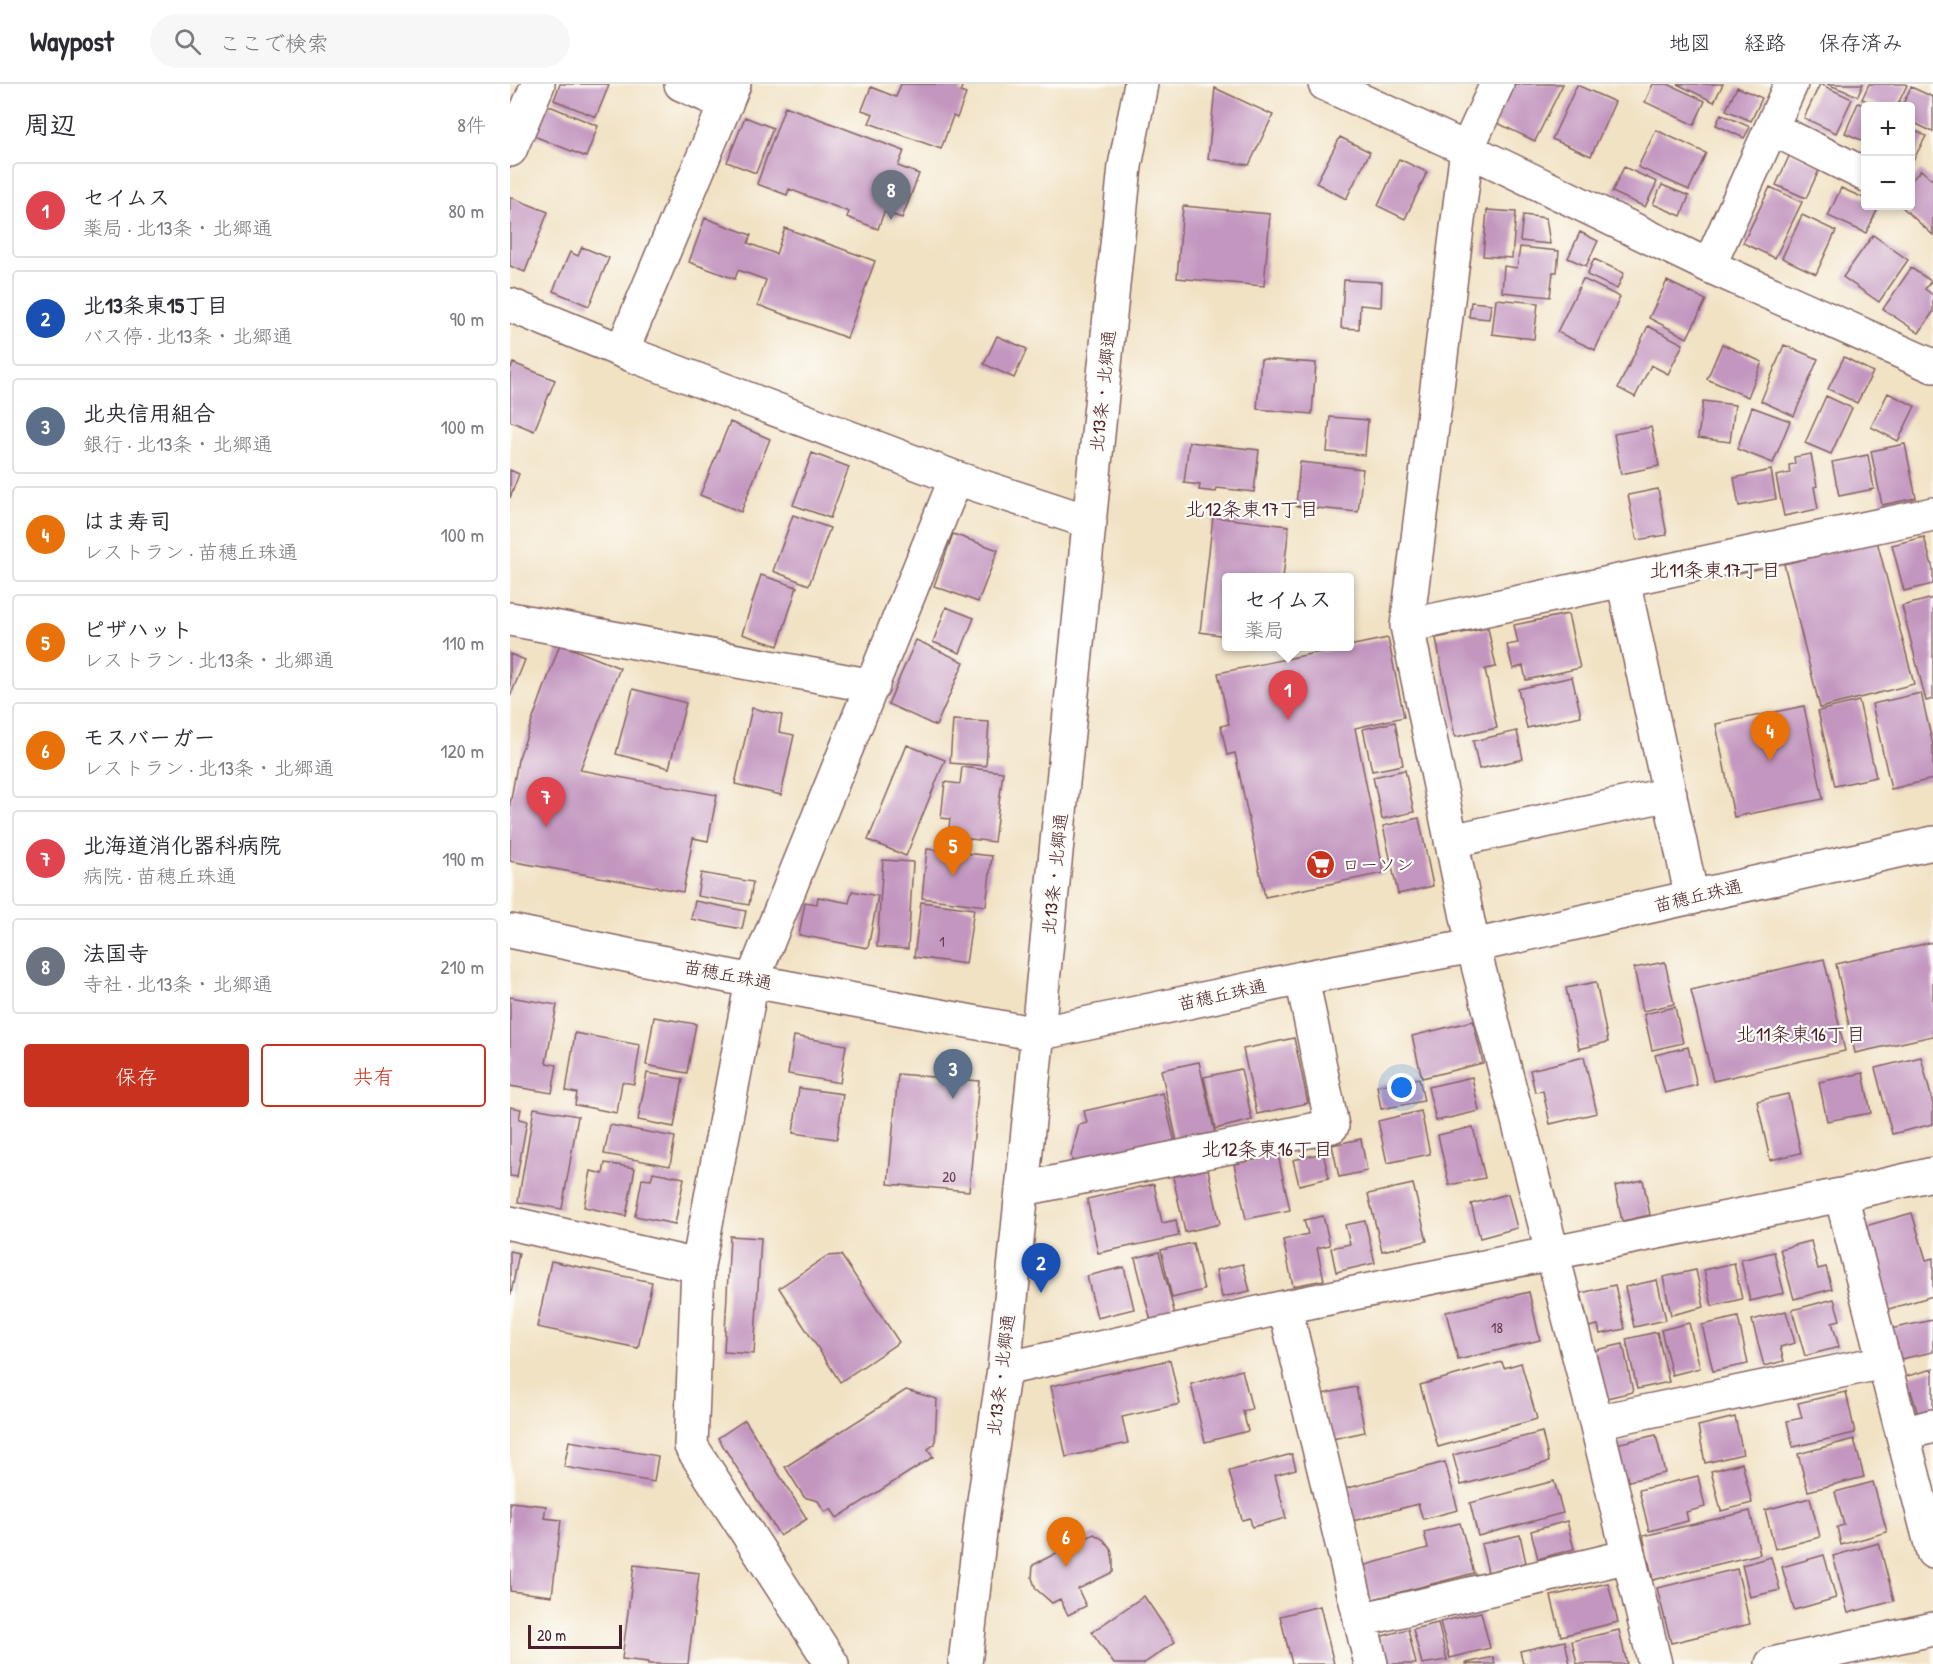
<!DOCTYPE html>
<html lang="ja">
<head>
<meta charset="utf-8">
<style>
  body { margin:0; font-family:"Patrick Hand","Klee One",sans-serif; background:#f7f7f7; color:#2b2b33 }
  .controls { position:absolute; right:18px; top:18px; display:grid; overflow:hidden; border-radius:6px; box-shadow:0 3px 9px #0003 }
  .controls button { width:54px; height:54px; display:grid; place-items:center; padding:0; border:0; border-bottom:2px solid #e1e1e2; background:#fff; color:#2b2b33; font:30px sans-serif }
  .scale { position:absolute; left:18px; bottom:15px; width:94px; box-sizing:border-box; padding-left:6px; border:3px solid #4a1f2b; border-top:0; font-size:16px; line-height:21px; white-space:nowrap; color:#4a1f2b; -webkit-text-stroke:4px #fdfcf7; paint-order:stroke }
  .you { position:absolute; left:892px; top:1004px; width:21px; height:21px; margin:-15px; border:4px solid #fff; border-radius:50%; background:#1a73e8; box-shadow:0 0 0 9px #1a73e833 }
  .badge { display:grid; place-items:center; width:39px; height:39px; border-radius:50%; background:#c8321e; color:#fff; font-size:20px; font-weight:700 }
  .pin { position:absolute; translate:-50% -50px; filter:drop-shadow(0 2px 3px #0008) }
  .pin::after { content:''; position:absolute; top:32px; width:21px; height:18px; background:inherit; clip-path:polygon(0 0,100% 0,50% 100%) }
  .popup { position:absolute; left:712px; top:489px; width:132px; height:78px; box-sizing:border-box; display:grid; place-content:center; border-radius:6px; background:#fff; filter:drop-shadow(0 2px 4px #0005); font-size:20px; white-space:nowrap; color:#7c7c81 }
  .popup b { font-size:22px; color:#2b2b33 }
  .popup::after { content:''; position:absolute; left:50%; top:100%; margin-left:-12px; border:12px solid transparent; border-top-color:#fff }
  .list { margin:0; padding:0; list-style:none }
  h2 { display:flex; justify-content:space-between; align-items:center; height:78px; margin:0; padding:0 24px; font-size:26px }
  h2 small { font-size:20px; font-weight:400; color:#7c7c81 }
  .list li { display:grid; grid-template-columns:39px 1fr auto; gap:18px; align-items:center; box-sizing:border-box; height:96px; margin:0 12px 12px; padding:0 12px; border:2px solid #e1e1e2; border-radius:6px }
  .list b { display:block; font-size:22px; white-space:nowrap }
  .list p { margin:0; font-size:20px; white-space:nowrap; color:#7c7c81 }
  .list em { font-size:20px; font-style:normal; color:#7c7c81 }
  .actions { display:flex; gap:12px; padding:18px 24px }
  .actions a { flex:1; padding:14px 0; border:2px solid #c8321e; border-radius:6px; text-align:center; font-size:21px; color:#c8321e }
  .actions .main { background:#c8321e; color:#fff }
  .icon { flex:none; width:33px; height:33px; fill:none; stroke:currentColor; stroke-width:2; stroke-linecap:round; stroke-linejoin:round }
  .map { position:relative; flex:none; width:1423px; height:1580px; overflow:hidden }
  header { display:flex; align-items:center; gap:36px; box-sizing:border-box; height:84px; padding:0 30px; background:#fff; border-bottom:2px solid #e1e1e2 }
  header strong { font-size:28px }
  nav { display:flex; gap:33px; margin-inline-start:auto; font-size:21px }
  .search { width:420px; height:54px; background:#f7f7f7; display:flex; align-items:center; gap:15px; box-sizing:border-box; padding:0 21px; border-radius:33px; color:#7c7c81; font-size:22px }
  main { display:flex }
  aside { flex:1; background:#fff }
  .map>svg:first-child { display:block }
</style>
</head>
<body>
<header>
<strong>Waypost</strong>
<div class="search"><svg class="icon" aria-label="search" viewBox="0 0 24 24"><circle cx="10" cy="10" r="6"/><path d="M15 15l6 6"/></svg>ここで検索</div>
<nav><a>地図</a><a>経路</a><a>保存済み</a></nav>
</header>
<main>
<aside>
<h2>周辺<small>8件</small></h2>
<ul class="list">
<li><span class="badge" style="background:#e0444e">1</span><div><b>セイムス</b><p>薬局 · 北13条・北郷通</p></div><em>80 m</em></li>
<li><span class="badge" style="background:#1a4fb4">2</span><div><b>北13条東15丁目</b><p>バス停 · 北13条・北郷通</p></div><em>90 m</em></li>
<li><span class="badge" style="background:#5c6f8a">3</span><div><b>北央信用組合</b><p>銀行 · 北13条・北郷通</p></div><em>100 m</em></li>
<li><span class="badge" style="background:#e8710a">4</span><div><b>はま寿司</b><p>レストラン · 苗穂丘珠通</p></div><em>100 m</em></li>
<li><span class="badge" style="background:#e8710a">5</span><div><b>ピザハット</b><p>レストラン · 北13条・北郷通</p></div><em>110 m</em></li>
<li><span class="badge" style="background:#e8710a">6</span><div><b>モスバーガー</b><p>レストラン · 北13条・北郷通</p></div><em>120 m</em></li>
<li><span class="badge" style="background:#e0444e">7</span><div><b>北海道消化器科病院</b><p>病院 · 苗穂丘珠通</p></div><em>190 m</em></li>
<li><span class="badge" style="background:#6b7280">8</span><div><b>法国寺</b><p>寺社 · 北13条・北郷通</p></div><em>210 m</em></li>
</ul>
<div class="actions"><a class="main">保存</a><a>共有</a></div>
</aside>
<div class="map">
<svg width="1423" height="1580" viewBox="0 0 1423 1580">
  <rect width="100%" height="100%" fill="#fdfcf7"/>
  <filter id="ink" filterUnits="userSpaceOnUse"><feTurbulence type="fractalNoise" baseFrequency=".0167" numOctaves="2"/><feDisplacementMap in="SourceGraphic" scale="12" xChannelSelector="R" yChannelSelector="G"/><feConvolveMatrix kernelMatrix="1 2 1 2 8 2 1 2 1" color-interpolation-filters="sRGB"/></filter>
  <filter id="wash" filterUnits="userSpaceOnUse"><feTurbulence type="fractalNoise" baseFrequency=".008" numOctaves="4" result="noise"/><feDisplacementMap in="SourceGraphic" scale="24" xChannelSelector="R" yChannelSelector="G"/><feGaussianBlur stdDeviation="1.35" result="paint"/><feColorMatrix in="noise" values="0 0 0 0 0 0 0 0 0 0 0 0 0 0 0 0 0 1.4 0 .05"/><feComposite in="paint" operator="in"/></filter>
  <g filter="url(#wash)">
    <rect width="100%" height="100%" fill="#f1e2c4"/>
    <g id="blocks">
      <path fill="#c396c0" d="M50 0H97L99 1 86 33 44 16Z
        M391 0H453L450 8 456 10 447 34 443 32 431 65 359 39 363 30 352 26 361 3 386 13Z
        M998 0H1053L1025 57 981 36Z
        M1143 0H1158L1195 17 1184 41 1135 18Z
        M1167 0H1213L1204 18Z
        M1310 0 1342 15 1326 49 1294 34Z
        M1317 0H1353L1348 12Z
        M1359 0H1395L1397 1 1387 22H1369L1352 15Z
        M1067 1 1105 18 1081 72 1042 55Z
        M1227 3 1252 14 1241 37 1216 26Z
        M1401 3 1423 13V48L1400 37V22H1392Z
        M705 4 763 31 739 81 698 75Z
        M1348 19 1356 22V58L1335 49Z
        M37 21 88 42 76 73 24 52Z
        M275 22 394 67 388 82 409 90 392 134 374 128 368 145 337 133 339 128 279 105 277 111 247 100Z
        M1211 30 1240 43 1234 54 1206 41Z
        M235 33 263 44 246 89 217 78Z
        M1400 44 1416 52 1400 82Z
        M1146 46 1196 69 1179 106 1128 83Z
        M830 53 860 68 836 115 806 99Z
        M1281 68 1311 82 1296 114 1266 101Z
        M889 75 917 88 895 135 868 122Z
        M1114 83 1147 98 1135 123 1102 108Z
        M1411 86 1421 95 1423 93V151L1391 122H1400V98Z
        M1152 101 1179 112 1171 132 1143 120Z
        M1260 103 1292 118 1265 174 1233 159Z
        M1331 104 1356 115V122H1369L1356 149 1318 132Z
        M0 113 38 128 15 188 0 182Z
        M673 122 760 130 754 202 667 194Z
        M977 126 1006 128 1002 174 973 172Z
        M1013 131 1036 134 1040 160 1010 157Z
        M1292 131 1326 147 1306 190 1272 174Z
        M195 134 241 151 238 159 266 170 275 144 365 177 337 254 248 221 256 196 228 186 225 195 179 178Z
        M1070 148 1088 157 1076 182 1058 174Z
        M1363 151 1398 176 1369 218 1333 193Z
        M72 163 99 174 79 222 43 207 60 168 68 172Z
        M1010 163 1049 167 1047 188H1043L1040 213 992 208 994 182 1007 184Z
        M1084 175 1114 189 1107 205 1077 191Z
        M1401 184 1421 197 1415 205 1423 211V228L1409 249 1373 225Z
        M1073 195 1110 213 1085 266 1047 248Z
        M834 196 872 198 871 223 850 221 849 245 831 244Z
        M1157 197 1196 216 1177 254 1139 234Z
        M986 215 1028 219 1024 255 982 250Z
        M961 218 981 220 979 235 959 233Z
        M1138 242 1173 260 1158 290 1141 281 1125 313 1108 304Z
        M487 252 517 265 504 294 474 280Z
        M1212 260 1252 278 1238 313 1197 295Z
        M1274 261 1308 275 1284 332 1251 317Z
        M1334 273 1363 288 1347 319 1318 305Z
        M751 275 806 279 802 330 747 325Z
        M3 279 45 296 24 347 0 337V286Z
        M1378 309 1405 322 1388 357 1361 343Z
        M1316 312 1342 324 1321 370 1295 359Z
        M1193 317 1225 321 1220 358 1188 354Z
        M1242 323 1280 337 1263 379 1227 365Z
        M820 333 858 336 855 371 817 368Z
        M220 338 260 355 231 428 190 411Z
        M1141 343 1149 382 1111 390 1104 350Z
        M679 358 749 366 744 408 707 404 706 408 689 406 690 401 674 399Z
        M1395 360 1406 414 1372 421 1361 367Z
        M302 369 339 383 320 434 283 421Z
        M1301 370 1307 402 1304 403 1308 425 1274 432 1266 392 1280 389 1279 381 1285 380 1284 373Z
        M1358 371 1364 405 1329 412 1322 378Z
        M790 378 853 385 848 428 786 422Z
        M0 386 9 390 0 414Z
        M1261 386 1266 415 1229 422 1224 394Z
        M1148 405 1157 451 1127 456 1118 411Z
        M283 431 320 444 299 501 263 487Z
        M703 433 779 442 773 494H716V552L690 548Z
        M443 450 488 466 468 518 424 502Z
        M1414 453 1423 485V500L1394 507 1382 461Z
        M1367 457 1404 600 1310 624 1274 480Z
        M251 491 287 503 268 562 232 550Z
        M1423 514V615L1416 617 1392 522Z
        M436 523 464 534 450 569 423 558Z
        M1058 530 1070 584 1016 596 1013 582 1003 585 997 561 1008 559 1004 541Z
        M978 544 986 583 975 585 987 644 945 653 926 554Z
        M878 554 894 633 845 644 874 789 755 813 725 669 717 671 711 642 719 640 708 589Z
        M406 556 454 578 426 642 378 620Z
        M50 560 110 584 70 686 207 711 198 757 183 754 173 808 0 777V720L8 676Z
        M0 570 15 576 0 613Z
        M1062 593 1071 632 1017 644 1008 605Z
        M123 605 176 619 159 684 106 670Z
        M1411 609 1423 661V695L1381 705 1362 620Z
        M1349 617 1366 693 1325 702 1308 627Z
        M1294 622 1313 715 1224 733 1206 640Z
        M242 624 272 631 269 648 284 651 271 711 225 700Z
        M443 636 479 638 476 682 440 679Z
        M885 638 893 681 862 687 853 645Z
        M1007 647 1013 675 969 685 963 657Z
        M397 661 435 676 396 772 358 756Z
        M452 683 493 688 484 758 438 752 440 735 431 734 435 698 450 700Z
        M895 686 904 728 872 735 863 693Z
        M909 734 923 802 888 810 873 742Z
        M417 765 482 772 476 822 412 814Z
        M373 776 403 778 398 865 367 863Z
        M191 789 243 798 239 821 187 812Z
        M342 807 368 812 358 864 289 851 295 818 307 820 308 813 339 819Z
        M185 817 236 827 232 845 181 835Z
        M411 818 464 825 456 880 404 873Z
        M1423 858V952L1345 969 1326 880Z
        M1314 875 1335 967 1203 997 1181 906Z
        M1155 878 1164 920 1133 927 1124 884Z
        M1086 898 1098 958 1069 965 1056 904Z
        M0 913 47 921 36 979 47 981 42 1009 0 1002Z
        M1165 923 1173 959 1142 966 1134 930Z
        M144 933 186 940 177 989 136 981Z
        M963 937 973 979 912 994 902 952Z
        M65 949 130 961 124 1000 112 998 107 1029 65 1021 67 1009 56 1007Z
        M284 952 336 961 330 999 278 990Z
        M784 954 798 1019 747 1030 733 965Z
        M1178 963 1187 1001 1155 1009 1145 971Z
        M1074 973 1087 1029 1040 1040 1033 1007 1025 1008 1020 986Z
        M1411 973 1423 1020V1040L1382 1050 1365 984Z
        M689 978 705 1049 667 1058 651 986Z
        M731 985 742 1036 705 1045 694 993Z
        M137 989 173 995 164 1043 128 1036Z
        M1353 989 1361 1029 1317 1037 1309 998Z
        M388 990 469 997 459 1107 378 1100Z
        M962 993 969 1027 926 1037 918 1003Z
        M909 994 914 1017 871 1025 867 1002Z
        M289 1004 333 1010 327 1055 283 1049Z
        M653 1009 665 1059 564 1083 561 1072 569 1041 577 1039 574 1027Z
        M1278 1010 1291 1069 1260 1076 1247 1017Z
        M0 1023 11 1025 9 1035 17 1037 7 1093 0 1092Z
        M24 1024 68 1032 52 1125 8 1118Z
        M911 1027 920 1070 877 1079 868 1037Z
        M100 1041 165 1053 160 1082 94 1070Z
        M963 1043 975 1094 939 1101 928 1051Z
        M851 1055 857 1087 829 1093 822 1061Z
        M813 1069 819 1094 789 1101 783 1076Z
        M768 1071 780 1126 736 1135 724 1080Z
        M95 1079 125 1084 116 1132 74 1123 81 1087 93 1090Z
        M698 1085 710 1140 675 1148 663 1093Z
        M143 1088 174 1094 165 1140 125 1132 132 1095 141 1096Z
        M1133 1096 1140 1131 1112 1137 1105 1102Z
        M644 1100 652 1139 666 1136 669 1152 588 1169 577 1115Z
        M903 1100 917 1157 872 1167 858 1110Z
        M998 1110 1007 1144 970 1154 961 1120Z
        M1402 1129 1416 1176 1423 1174V1212L1372 1227 1348 1144Z
        M813 1132 820 1161 807 1164 814 1196 783 1202 773 1156 798 1150 794 1136Z
        M855 1137 865 1179 826 1188 821 1164 840 1160 835 1141Z
        M220 1152 251 1154 244 1270 214 1268Z
        M1301 1157 1308 1185 1316 1183 1322 1205 1284 1215 1270 1165Z
        M683 1159 694 1206 662 1214 651 1166Z
        M0 1167 9 1169 1 1210H0Z
        M649 1168 665 1231 641 1237 625 1174Z
        M1264 1168 1274 1209 1240 1217 1231 1176Z
        M331 1171 389 1258 330 1298 269 1204 317 1172Z
        M41 1177 142 1198 128 1264 27 1243Z
        M1224 1179 1232 1215 1202 1222 1194 1186Z
        M733 1180 740 1207 712 1213 706 1186Z
        M614 1183 624 1225 587 1234 577 1192Z
        M1186 1186 1194 1223 1161 1231 1153 1193Z
        M1147 1196 1156 1236 1124 1243 1115 1203Z
        M1105 1201 1115 1245 1090 1250 1088 1241 1079 1243 1071 1209Z
        M1019 1208 1030 1256 948 1276 936 1228Z
        M1324 1215 1330 1236 1322 1238 1329 1263 1295 1272 1282 1226Z
        M1276 1227 1285 1259 1270 1263 1274 1277 1254 1282 1242 1236Z
        M1228 1233 1238 1280 1203 1287 1192 1241Z
        M1423 1236V1268L1382 1277 1375 1246Z
        M1179 1239 1190 1284 1162 1291 1151 1246Z
        M1147 1248 1159 1298 1127 1305 1116 1255Z
        M1113 1260 1123 1308 1092 1315 1082 1267Z
        M660 1276 670 1320 612 1333 618 1359 556 1373 541 1302Z
        M992 1278 994 1284 1011 1279 1027 1335 928 1363 910 1301Z
        M1423 1285V1327L1408 1331 1401 1307 1393 1309 1390 1294Z
        M732 1286 742 1325 733 1327 738 1347 695 1358 681 1300Z
        M846 1303 855 1348 822 1355 812 1310Z
        M396 1306 427 1315 425 1360 418 1365 423 1373 327 1434 321 1425 315 1428 308 1417 294 1413 275 1383Z
        M1336 1308 1345 1349 1283 1363 1277 1337 1292 1334 1288 1319Z
        M1225 1333 1233 1370 1195 1379 1188 1342Z
        M235 1336 297 1435 270 1452 208 1354Z
        M1032 1348 1039 1378 951 1401 943 1371Z
        M1146 1351 1155 1389 1114 1398 1106 1360Z
        M1344 1355 1354 1393 1298 1407 1288 1370Z
        M59 1357 148 1372 144 1398 54 1383Z
        M782 1370 786 1385 765 1391 776 1434 742 1443 740 1434 732 1436 719 1387Z
        M935 1378 948 1426 913 1435 908 1420 839 1438 831 1406Z
        M1232 1379 1242 1419 1211 1427 1201 1387Z
        M1188 1392 1195 1423 1176 1428 1178 1437 1139 1447 1129 1406Z
        M1044 1397 1053 1429 968 1452 960 1419Z
        M1363 1398 1377 1448 1331 1461 1327 1443 1334 1441 1325 1408Z
        M1300 1414 1310 1453 1265 1465 1255 1426Z
        M0 1418 36 1422 34 1434 51 1436 42 1512 0 1507Z
        M1240 1427 1250 1470 1143 1496 1133 1452Z
        M1057 1437 1064 1465 1028 1475 1021 1447Z
        M950 1439 964 1489 860 1516 852 1482 918 1464 914 1448Z
        M584 1450 594 1456 601 1465 603 1476V1488L568 1505 576 1522 558 1531 550 1515 542 1519 526 1505 522 1494 523 1481Z
        M1010 1451 1016 1479 978 1488 971 1460Z
        M1369 1459 1384 1517 1338 1529 1323 1472Z
        M1314 1471 1326 1514 1284 1526 1272 1483Z
        M1261 1473 1270 1506 1240 1513 1232 1481Z
        M124 1481 189 1489 178 1580H138V1578L112 1575Z
        M1227 1485 1240 1540 1161 1559 1147 1504Z
        M1098 1499 1108 1538 1051 1552 1041 1512Z
        M634 1512 665 1558 633 1580H604L582 1548Z
        M810 1522 824 1580H782L770 1532Z
        M971 1528 980 1564 940 1574 930 1538Z
        M928 1539 937 1576 912 1580 903 1545Z
        M898 1545 906 1580H876L869 1553Z
        M1109 1546 1117 1580H1067L1062 1557Z
        M1055 1557 1060 1580H1013L1010 1567Z
        M983 1573 985 1580H956V1579Z"/>
    </g>
  </g>
  <g filter="url(#ink)">
    <use href="#blocks" fill-opacity="0" stroke="#846361" stroke-width="1.5"/>
    <g fill="none" stroke-linecap="round" stroke-linejoin="round">
      <defs>
        <path id="minor" d="M171 0 216 20
          M815 0 957 65 1199 182 1423 282
          M987 0 957 65 897 542 963 862 1086 1338 1145 1580
          M1261 44 1356 91
          M0 66 28 0
          M1199 182 1281 0
          M0 221 122 271 446 394 580 438
          M112 267 224 0
          M1113 496 1182 814
          M0 535 363 602
          M897 542 1423 430
          M941 757 1160 710
          M0 847 242 897 527 950 792 894 963 862 1423 759
          M513 1105 822 1042 792 894
          M1331 1111 1423 1468
          M0 1139 188 1182
          M775 1223 861 1580
          M494 1285 775 1223 1331 1111 1423 1090
          M1086 1338 1374 1278
          M1393 1350 1423 1342
          M850 1536 1119 1472
          M322 1580 181 1362 188 1182 242 897 446 394
          M455 1580 472 1430 494 1285 615 82 631 0
          M1262 1580 1423 1545"/>
      </defs>
      <use href="#minor" stroke="#846361" stroke-width="36"/>
      <use href="#minor" stroke="#fff" stroke-width="33"/>
    </g>
  </g>
  <defs>
    <symbol id="supermarket-disc" viewBox="-11 -11 22 22"><circle r="9.5" fill="#c8321e" stroke="#fdfcf7"/><path d="M-6-5.5h2.5l.6 2H6L4.5 2H-2.5L-4.4-4H-6ZM-1.5 3.2a1.3 1.3 0 1 0 .1 0ZM3 3.2a1.3 1.3 0 1 0 .1 0Z" fill="#fff"/></symbol>
  </defs>
  <g fill-rule="evenodd">
    <use href="#supermarket-disc" x="794" y="764" width="33" height="33"/>
  </g>
  <g text-anchor="middle" stroke-width="4.5" stroke-linejoin="round" paint-order="stroke">
    <g font-size="15" fill="#683d50">
      <text x="432" y="863">1</text>
      <text x="439" y="1098">20</text>
      <text x="987" y="1249">18</text>
    </g>
    <g font-size="18" fill="#4a1f2b" stroke="#fdfcf7">
      <text transform="translate(593 307) rotate(-84)" y="6">北13条・北郷通</text>
      <text transform="translate(545 790) rotate(-84)" y="6">北13条・北郷通</text>
      <text transform="translate(1188 812) rotate(-13)" y="6">苗穂丘珠通</text>
      <text transform="translate(218 891) rotate(11)" y="6">苗穂丘珠通</text>
      <text transform="translate(712 911) rotate(-12)" y="6">苗穂丘珠通</text>
      <text transform="translate(491 1291) rotate(-83)" y="6">北13条・北郷通</text>
    </g>
    <g font-size="18" fill="#4a1f2b" stroke="#fdfcf7" text-anchor="start">
      <text x="832" y="787">ローソン</text>
    </g>
    <g font-size="20" fill="#4a1f2b" stroke="#fdfcf7">
      <text x="742" y="432">北12条東17丁目</text>
      <text x="1205" y="493">北11条東17丁目</text>
      <text x="1291" y="957">北11条東16丁目</text>
      <text x="757" y="1072">北12条東16丁目</text>
    </g>
  </g>
</svg>
<div class="controls">
<button>+</button>
<button>−</button>
</div>
<div class="scale">20 m</div>
<div class="you"></div>
<div class="pin badge" style="left:778px;top:636px;background:#e0444e">1</div>
<div class="popup"><b>セイムス</b>薬局</div>
<div class="pin badge" style="left:531px;top:1209px;background:#1a4fb4">2</div>
<div class="pin badge" style="left:443px;top:1015px;background:#5c6f8a">3</div>
<div class="pin badge" style="left:1260px;top:677px;background:#e8710a">4</div>
<div class="pin badge" style="left:443px;top:792px;background:#e8710a">5</div>
<div class="pin badge" style="left:556px;top:1483px;background:#e8710a">6</div>
<div class="pin badge" style="left:36px;top:743px;background:#e0444e">7</div>
<div class="pin badge" style="left:381px;top:136px;background:#6b7280">8</div>
</div>
</main>
</body>
</html>
